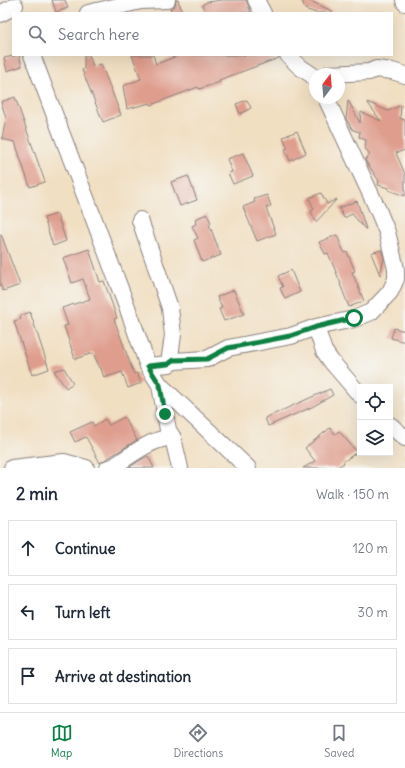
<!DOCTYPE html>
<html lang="en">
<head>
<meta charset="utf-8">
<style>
  body { margin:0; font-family:Delius,sans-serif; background:#f6f6f7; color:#1f2937 }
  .controls { position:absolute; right:12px; bottom:12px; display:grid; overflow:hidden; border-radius:0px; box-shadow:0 4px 16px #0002 }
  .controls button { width:36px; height:36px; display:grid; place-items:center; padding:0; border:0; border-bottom:1px solid #e0e1e3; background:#fff; color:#1f2937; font:20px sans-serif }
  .compass { position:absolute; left:309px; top:68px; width:36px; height:36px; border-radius:50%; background:#fff; box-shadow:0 4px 16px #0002; rotate:16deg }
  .stop { position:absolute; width:12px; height:12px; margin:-9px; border:3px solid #0b8043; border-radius:50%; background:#fff }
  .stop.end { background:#0b8043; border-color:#fff; box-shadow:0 1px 4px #0008 }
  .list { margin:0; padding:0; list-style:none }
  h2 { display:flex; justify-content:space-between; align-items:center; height:52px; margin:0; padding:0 16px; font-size:17px }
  h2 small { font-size:13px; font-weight:400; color:#747a83 }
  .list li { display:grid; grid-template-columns:26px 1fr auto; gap:12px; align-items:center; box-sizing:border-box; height:56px; margin:0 8px 8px; padding:0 8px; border:1px solid #e0e1e3; border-radius:0px }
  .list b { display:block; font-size:15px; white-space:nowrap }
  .list em { font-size:13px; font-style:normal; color:#747a83 }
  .icon { flex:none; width:22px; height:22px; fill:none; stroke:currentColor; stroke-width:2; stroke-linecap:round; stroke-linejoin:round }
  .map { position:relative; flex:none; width:405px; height:468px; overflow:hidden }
  .search { position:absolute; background:#fff; box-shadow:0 4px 16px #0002; left:12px; right:12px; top:12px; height:44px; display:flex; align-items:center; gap:10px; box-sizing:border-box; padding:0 14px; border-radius:0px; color:#747a83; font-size:15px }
  .sheet { height:244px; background:#fff }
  nav { display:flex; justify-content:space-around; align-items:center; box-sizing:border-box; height:56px; border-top:1px solid #e0e1e3; background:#fff; font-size:11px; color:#747a83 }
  nav a { display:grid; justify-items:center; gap:2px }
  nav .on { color:#0b8043 }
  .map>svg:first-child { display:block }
</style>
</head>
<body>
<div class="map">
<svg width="405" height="468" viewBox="0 0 405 468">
  <rect width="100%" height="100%" fill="#f6f6f2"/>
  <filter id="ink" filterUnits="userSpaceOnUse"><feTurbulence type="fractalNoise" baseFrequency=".025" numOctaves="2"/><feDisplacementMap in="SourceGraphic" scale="8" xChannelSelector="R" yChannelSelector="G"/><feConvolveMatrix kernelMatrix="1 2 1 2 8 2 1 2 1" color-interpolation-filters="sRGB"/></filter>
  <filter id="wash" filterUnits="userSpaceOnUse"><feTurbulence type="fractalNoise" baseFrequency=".012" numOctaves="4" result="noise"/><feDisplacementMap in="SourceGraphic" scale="16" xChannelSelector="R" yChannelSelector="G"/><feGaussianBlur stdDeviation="0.9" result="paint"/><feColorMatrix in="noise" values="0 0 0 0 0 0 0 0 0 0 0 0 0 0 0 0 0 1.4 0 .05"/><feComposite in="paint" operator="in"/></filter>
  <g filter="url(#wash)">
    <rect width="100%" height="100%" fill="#f1dfc2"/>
    <g id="blocks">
      <path fill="#df9d8d" d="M52 0H65L68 8 56 12Z
        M176 0H178L183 13H172L170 9 175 5Z
        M222 0H246L251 13H206L202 5 207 2Z
        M302 0H308L332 11 331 13H316L305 9Z
        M19 55 22 66 7 71 4 58Z
        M84 55H89L93 66 101 64 121 115 103 122 82 70 84 69Z
        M132 55H153L156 64 180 55H279V58L219 80 220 82 199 89 198 87 151 105 150 103 127 109 123 86 141 79Z
        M15 97 45 182 30 187 15 142 2 139 6 118 1 102Z
        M247 100 251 108 240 114 236 104Z
        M348 100 360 123 361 112 381 121 367 102 388 111 401 105 400 118 405 120V150L396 153 405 174V196L388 190 389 188 378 185 379 181 365 160 370 154 365 148 366 140 359 137 360 132 353 130 346 119Z
        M297 131 306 153 290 161 285 149 288 148 283 137Z
        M243 153 253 176 233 184 228 173 232 172 227 159Z
        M188 176 197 200 180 206 171 182Z
        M321 193 327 204 337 199 316 222 311 211 314 209 309 198Z
        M267 195 271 206 266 208 276 234 257 241 243 207 255 202 254 199Z
        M357 201 366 229H365L352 214 344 218 339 208Z
        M57 214 66 241 53 246 44 218Z
        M207 214 211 223 209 224 221 255 202 262 194 240 198 238 192 226 196 224 195 219Z
        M0 234H1L20 285 3 291 0 284Z
        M337 235 343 250 345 253 347 252 355 271 352 272 364 301 349 307 340 284H341L328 253 325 254 319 242Z
        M89 249 100 282 104 281 117 318 114 319 134 374 137 373 141 383 128 388 122 372 104 378 101 368H100L93 353 75 359 64 326 68 325 62 308 90 299 83 279 72 283 63 258Z
        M381 250 384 258 380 275 371 253Z
        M291 270 300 292 285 299 280 288 283 287 278 276Z
        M234 290 244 314 224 321 219 309 222 308 217 297Z
        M30 312 49 369 32 375 14 321 21 319 20 316Z
        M394 328 405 331V342L391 338Z
        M64 368 73 383 66 388 54 371Z
        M330 389 333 395 312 407 268 426 265 418Z
        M124 417 137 440 100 463 86 437 75 442 70 432 92 422 94 426 105 419 109 425Z
        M330 428 335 434 339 431 357 452 343 462 344 463 336 468H303L315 461 305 448Z
        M148 456 154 468H128L139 461Z"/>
    </g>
  </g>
  <g filter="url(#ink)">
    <use href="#blocks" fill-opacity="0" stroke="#8a807e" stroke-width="1"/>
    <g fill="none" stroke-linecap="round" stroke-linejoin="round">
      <defs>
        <path id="minor" d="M256 0 263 13
          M404 0 405 3
          M88 13 141 1 167 0
          M0 14 15 6
          M32 55 130 315 148 366 160 385 248 468
          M288 55 300 67 312 75 315 79
          M329 74 369 72 376 69 392 71 405 75
          M140 220 170 308 173 335 169 364
          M316 327 324 351 331 361 360 395
          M148 366 169 364 174 361 207 359 228 348 291 336 316 327 354 319 371 312 390 292 396 279V269L387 232 378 210 326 98
          M390 425 405 438
          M173 438 180 468
          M12 468 64 462 86 468
          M108 468 113 467C128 457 155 436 173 438L168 430 160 385"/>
      </defs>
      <use href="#minor" stroke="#8a807e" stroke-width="18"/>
      <use href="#minor" stroke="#fff" stroke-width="16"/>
    </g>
  </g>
  <g fill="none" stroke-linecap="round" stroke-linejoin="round" filter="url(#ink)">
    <path stroke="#0b8043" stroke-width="5" d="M165 414 160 385 148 366 168 364 174 360 207 359 228 348 290 336 316 327 354 318"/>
  </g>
</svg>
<div class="controls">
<button><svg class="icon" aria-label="locate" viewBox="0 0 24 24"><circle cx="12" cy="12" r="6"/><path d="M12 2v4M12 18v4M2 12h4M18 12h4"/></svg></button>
<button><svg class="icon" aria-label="layers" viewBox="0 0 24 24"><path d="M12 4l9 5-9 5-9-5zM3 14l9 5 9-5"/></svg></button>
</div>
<svg class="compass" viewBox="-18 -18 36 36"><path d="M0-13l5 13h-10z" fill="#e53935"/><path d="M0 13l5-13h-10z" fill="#747a83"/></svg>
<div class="stop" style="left:354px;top:318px"></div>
<div class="stop end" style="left:165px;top:414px"></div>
<div class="search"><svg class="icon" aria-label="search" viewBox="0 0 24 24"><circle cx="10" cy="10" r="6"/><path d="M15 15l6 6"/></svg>Search here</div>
</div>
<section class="sheet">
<h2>2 min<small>Walk · 150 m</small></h2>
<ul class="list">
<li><svg class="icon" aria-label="ahead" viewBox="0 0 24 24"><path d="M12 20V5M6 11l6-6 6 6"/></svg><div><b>Continue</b></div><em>120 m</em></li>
<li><svg class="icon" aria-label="left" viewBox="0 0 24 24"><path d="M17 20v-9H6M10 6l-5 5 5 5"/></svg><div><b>Turn left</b></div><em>30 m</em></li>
<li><svg class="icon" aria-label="arrive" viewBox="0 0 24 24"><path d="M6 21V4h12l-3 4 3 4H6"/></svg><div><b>Arrive at destination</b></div></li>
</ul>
</section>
<nav>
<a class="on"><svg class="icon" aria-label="map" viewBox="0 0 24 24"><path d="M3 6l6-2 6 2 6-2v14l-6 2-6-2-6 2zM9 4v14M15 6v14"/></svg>Map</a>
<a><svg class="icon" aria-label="directions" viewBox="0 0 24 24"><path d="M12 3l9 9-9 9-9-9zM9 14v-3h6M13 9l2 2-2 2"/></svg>Directions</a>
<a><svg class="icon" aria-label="saved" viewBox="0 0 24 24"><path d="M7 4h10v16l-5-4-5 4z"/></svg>Saved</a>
</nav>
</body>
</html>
